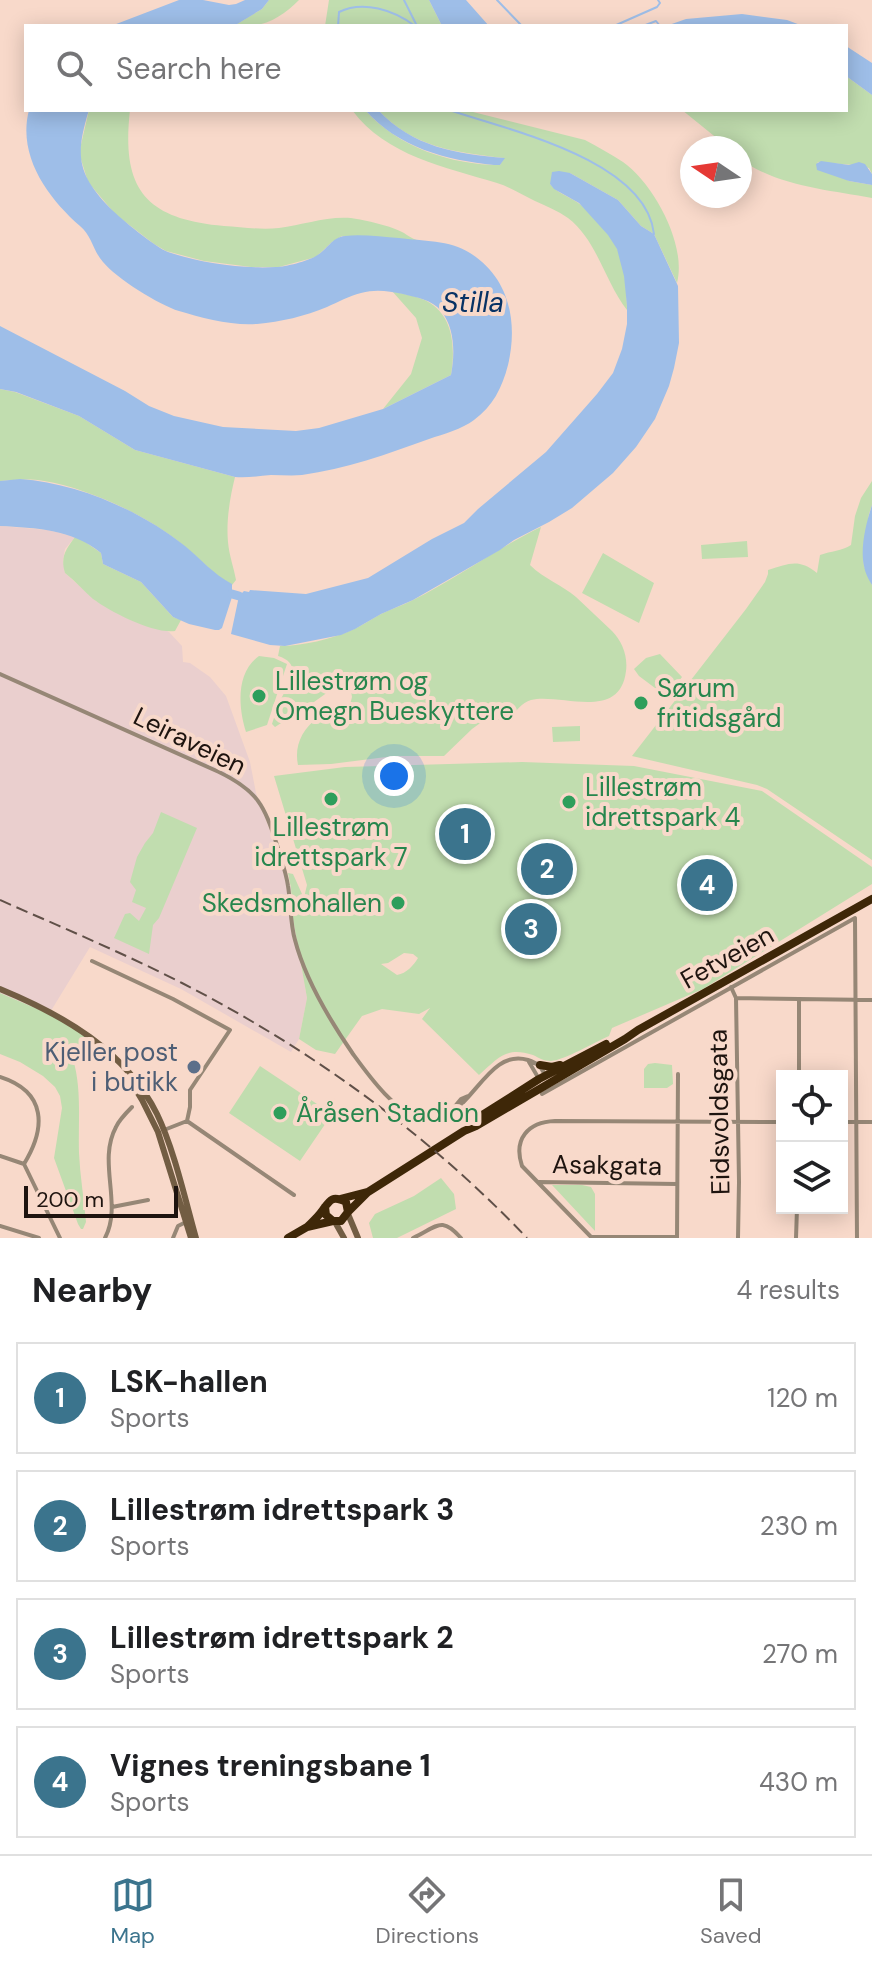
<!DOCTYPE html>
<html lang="en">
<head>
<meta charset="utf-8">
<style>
  body { margin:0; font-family:"DM Sans",sans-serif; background:#f2f2f2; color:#202124 }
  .controls { position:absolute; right:24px; bottom:24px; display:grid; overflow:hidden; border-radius:0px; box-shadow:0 4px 20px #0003 }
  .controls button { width:72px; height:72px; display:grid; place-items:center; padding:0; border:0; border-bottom:2px solid #e0e0e0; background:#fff; color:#202124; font:40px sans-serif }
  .compass { position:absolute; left:680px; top:136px; width:72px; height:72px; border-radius:50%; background:#fff; box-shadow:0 4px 20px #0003; rotate:283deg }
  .scale { position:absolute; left:24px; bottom:20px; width:154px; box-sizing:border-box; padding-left:8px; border:4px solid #1e140f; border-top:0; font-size:22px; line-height:28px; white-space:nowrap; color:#1e140f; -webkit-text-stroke:6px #f8d9ca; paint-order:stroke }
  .you { position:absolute; left:394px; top:776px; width:28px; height:28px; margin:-20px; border:6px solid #fff; border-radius:50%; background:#1a73e8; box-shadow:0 0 0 12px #1a73e833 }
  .badge { display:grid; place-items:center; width:52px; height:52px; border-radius:50%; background:#3b748d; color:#fff; font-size:26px; font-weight:700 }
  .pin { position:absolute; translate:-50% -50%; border:4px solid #fff; box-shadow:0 2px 8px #0006 }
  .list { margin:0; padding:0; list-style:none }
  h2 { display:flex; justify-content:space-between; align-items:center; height:104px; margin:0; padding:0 32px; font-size:34px }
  h2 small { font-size:26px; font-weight:400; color:#757577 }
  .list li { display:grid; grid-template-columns:52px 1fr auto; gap:24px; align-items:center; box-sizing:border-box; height:112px; margin:0 16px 16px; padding:0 16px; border:2px solid #e0e0e0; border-radius:0px }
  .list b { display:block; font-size:30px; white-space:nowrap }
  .list p { margin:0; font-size:26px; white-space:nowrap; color:#757577 }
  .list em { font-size:26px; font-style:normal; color:#757577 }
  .icon { flex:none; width:44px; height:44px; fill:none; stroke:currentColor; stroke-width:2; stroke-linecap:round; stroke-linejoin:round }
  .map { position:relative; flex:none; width:872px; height:1238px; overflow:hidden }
  .search { position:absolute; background:#fff; box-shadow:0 4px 20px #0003; left:24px; right:24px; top:24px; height:88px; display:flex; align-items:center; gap:20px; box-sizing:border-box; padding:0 28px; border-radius:0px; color:#757577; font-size:30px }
  .sheet { height:616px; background:#fff }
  nav { display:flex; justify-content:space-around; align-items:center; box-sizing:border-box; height:112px; border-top:2px solid #e0e0e0; background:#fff; font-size:22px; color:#757577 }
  nav a { display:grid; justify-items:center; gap:4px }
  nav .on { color:#3b748d }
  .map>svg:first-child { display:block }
</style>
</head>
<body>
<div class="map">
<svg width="872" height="1238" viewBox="0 0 872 1238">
  <rect width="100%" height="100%" fill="#f8d9ca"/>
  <path fill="#eacfce" d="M0 526 48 530 75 537 65 549 63 560 65 573 96 601 169 632 182 646 183 662 190 663 210 677 226 696 250 762 256 793 291 888 293 919 307 998 299 1039 291 1052 181 989 90 947 49 1014 0 993Z"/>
  <path fill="#c1ddaf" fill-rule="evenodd" d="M269 0H299C282 17 262 30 237 24L262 9Z
    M329 0H429L442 26H325Z
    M846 76 872 95V174L869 168 853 165 817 162 849 181 872 185V198C828 190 777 186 740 159V148H729L682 110H846Z
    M89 110H130C121 189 145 219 224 226 242 227 260 230 279 228 303 225 326 216 351 218 365 220 392 226 404 233 410 237 413 239 420 241L342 236 332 242 316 257 279 267H251L204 261 166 251 154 244 115 214 88 182 79 153Z
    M352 110H365C398 147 451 165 500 165L504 158C454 152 414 148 378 110H465L585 140C598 147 611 154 623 162 654 184 687 245 677 283L654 234 641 226 618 200 570 173 550 184C558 194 571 197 581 205 594 216 610 233 617 248 625 266 627 291 627 310 605 282 597 240 568 218 558 211 546 206 535 201 522 195 510 187 497 183 445 167 386 156 352 110Z
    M392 291C402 294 413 295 422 299 453 311 456 346 451 375L383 409 411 374 422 338 416 318Z
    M0 389 15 392 79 416 135 450 235 477C230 497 226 521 228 542 229 555 234 568 236 580L232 585C226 580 217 577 212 571 197 557 182 543 164 531 132 509 82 487 44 481 29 478 14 480 0 481Z
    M872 481V505L869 514 863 556 864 566 872 585V860L767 789 757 785 632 756 746 609 765 582 768 574V570C789 564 798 558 817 573L820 555C831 551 842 551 851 545L855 516 861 498Z
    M541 527 530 565C544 579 562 585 576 597 588 608 600 620 612 631 622 641 628 656 626 671 620 722 561 693 531 700 522 702 515 713 508 719L483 721 472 729 444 756H394L331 764 298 765C294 746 302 730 317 718L341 721 347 717 352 697 351 691 343 687H335L314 702 275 727 272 724C274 718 276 711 278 705 285 688 307 665 278 656L280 646C302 646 332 639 352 630 361 626 370 620 379 615 390 609 402 606 413 600 457 578 497 548 541 527Z
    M75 537 81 539 101 553 103 564 141 582 173 617 181 620 175 631C153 634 111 612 93 599 84 591 75 581 65 573 60 557 66 549 75 537Z
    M747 541 748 557 702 559 701 545Z
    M603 553 654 583 639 623 582 593Z
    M660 654 682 677 667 697 639 676 634 669 646 658Z
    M259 656 274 658 287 664 267 725 246 732C238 707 236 672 259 656Z
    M580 726V741L553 742 552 727Z
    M522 762 634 766 762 791 872 867V884L703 989 612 1028 609 1036C595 1042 565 1060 551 1061 544 1061 539 1058 533 1055 506 1046 498 1058 479 1075L422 1019 430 1008 419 1014 382 1009 362 1016 335 1054 316 1050 299 1039 307 998 293 919 291 888 288 873 293 874 302 894 301 910 307 885 274 776 345 767ZM404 953 413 954 418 958C413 966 407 973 397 975L381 964 388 963Z
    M161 812 197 828 159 918 153 925 149 954 114 938 125 914 130 913 139 921 146 908 132 902 136 890 130 882 137 857 145 843 153 833Z
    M0 993 49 1014 96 1042 77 1052 73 1059C82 1090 78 1120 79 1153 80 1176 84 1199 86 1222L83 1229H81L78 1224 54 1158 62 1108 60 1096 55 1087 43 1076 20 1062 0 1054Z
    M655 1063 672 1065 673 1084 667 1088H644V1069L648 1064Z
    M260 1066 332 1114 300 1161 229 1113Z
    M441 1178 454 1194 456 1209 397 1238H373L369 1223 375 1214 414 1196Z
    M552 1185H582L591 1187 595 1194V1231Z"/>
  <path fill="#9ebee8" d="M179 0H203L229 5 236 4 245 0H269L262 9 234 26H111Z
    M429 0H466L489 26H442Z
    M742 14 787 20 803 26H666L686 19Z
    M846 46 872 63V95L846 76Z
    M29 110H89C75 155 77 174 110 208 121 219 155 247 168 252 201 263 241 269 276 267 285 267 308 261 316 256 327 250 332 237 345 236 362 234 382 237 399 238 422 241 450 240 470 253 510 278 518 323 508 365 502 388 493 406 474 420 462 429 444 434 429 439 388 454 345 469 302 475 292 476 281 475 271 475 259 476 247 478 235 477L135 450 79 416 16 392 0 389V326L125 391 149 406 174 416 223 427 296 431 319 428 383 409 451 375C455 354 455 328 441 311 433 300 415 297 403 294 388 291 376 289 361 293 349 296 338 302 327 307 305 316 281 322 257 324 232 326 202 318 179 311 159 305 116 278 103 262 93 251 92 236 80 226 48 198 17 156 29 110Z
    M365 110H378C413 147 456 154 505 158L500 165H494C446 160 399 148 365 110Z
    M821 161 849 165 859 162 865 164 872 174V185L849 181 817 170 816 164Z
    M559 171 570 173 618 200 641 226 654 234 678 286 679 343 674 368 669 386 655 419 636 447 613 473 572 508 549 522 514 540 500 550 413 600 381 614 355 629 341 635 285 646 270 645 231 634 239 596 244 591 249 592 250 590 306 594 368 578 432 539 464 523 478 509 546 452 597 394 613 373 622 349 627 324V306L624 276 617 249 608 235 579 203 554 189 550 184 552 172Z
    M20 479C77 483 140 510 185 546 202 560 212 573 232 584V597L222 628 219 630H215L189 624 173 617 141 582 103 564 101 553C72 529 35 528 0 526V481Z
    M872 505V585C869 580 865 573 864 566 860 548 866 523 872 505Z"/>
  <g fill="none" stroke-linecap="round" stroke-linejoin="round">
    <path stroke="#9ebee8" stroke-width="2" d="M404 0 417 26
      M497 0 522 26
      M338 26 339 12C363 0 394 10 415 26
      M614 26 657 7 660 3 658 0
      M643 26 656 21 660 26
      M449 110C509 130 646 160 654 234"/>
    <path stroke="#9ebee8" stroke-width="9" d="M232 594 239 596"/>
    <path stroke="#968776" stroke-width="4" d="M0 674 219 772C258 791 264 805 277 845 281 859 286 872 288 886 291 904 290 923 295 940 305 979 331 1022 353 1054 369 1076 396 1114 424 1119 469 1128 484 1046 528 1060 537 1063 541 1066 545 1075
      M92 961 173 999 230 1030 190 1090V1107L187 1121
      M731 987 736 998 739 1182 738 1238
      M736 998 872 1000
      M799 999V1076
      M529 1062 539 1079
      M0 1077C47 1092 46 1128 24 1164
      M542 1094 855 918 857 1238
      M451 1111 461 1099 468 1096
      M187 1121 294 1195
      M842 1122H872
      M164 1130 187 1121
      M0 1156 24 1164 60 1238
      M539 1182 677 1184
      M112 1207 148 1200
      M0 1226 39 1238
      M591 1237H677
      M105 1238C123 1204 97 1162 116 1127 119 1120 126 1113 132 1107
      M173 1238 178 1226 186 1222
      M413 1238C437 1227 441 1215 461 1238
      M592 1238 522 1166C513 1139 528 1122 555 1121L782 1122
      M677 1238 678 1074
      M796 1238 797 1208"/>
    <path stroke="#725d43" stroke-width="6" d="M0 989C63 1015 125 1050 157 1114 174 1149 185 1199 196 1238
      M127 1075 142 1100 158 1132 191 1238
      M348 1214 358 1238
      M335 1222 344 1238"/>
    <path stroke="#3e2708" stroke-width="8" d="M540 1065 552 1067 560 1065
      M476 1119 539 1079 606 1044
      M340 1199 367 1192
      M348 1212 368 1192 464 1131 476 1126 625 1039 638 1030 872 899
      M307 1227C312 1222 318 1217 322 1211 330 1200 332 1195 346 1202L348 1212 341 1221H333L326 1215 325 1207
      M288 1238 307 1227 333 1221"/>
    <path stroke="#605048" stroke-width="2" stroke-dasharray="12 6" stroke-linecap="butt" d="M0 900C61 927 123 953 182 983 309 1048 428 1134 527 1238"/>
  </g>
  <g fill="#2e9e5b" stroke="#f8d9ca" stroke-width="3">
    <circle cx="259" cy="696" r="8"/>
    <circle cx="641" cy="703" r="8"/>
    <circle cx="331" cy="799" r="8"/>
    <circle cx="569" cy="802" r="8"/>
    <circle cx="398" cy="903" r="8"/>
    <circle cx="280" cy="1113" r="8"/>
  </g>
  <circle fill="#5c6f8a" stroke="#f8d9ca" stroke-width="3" cx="194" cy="1067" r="8"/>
  <g text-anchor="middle" stroke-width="8" stroke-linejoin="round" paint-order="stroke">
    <g font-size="26" fill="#27864d" stroke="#f8d9ca" text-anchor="start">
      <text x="275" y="690">Lillestrøm og<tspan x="275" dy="30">Omegn Bueskyttere</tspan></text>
      <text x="657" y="697">Sørum<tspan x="657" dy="30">fritidsgård</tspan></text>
      <text x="585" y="796">Lillestrøm<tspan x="585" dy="30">idrettspark 4</tspan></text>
      <text x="331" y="836" text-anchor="middle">Lillestrøm<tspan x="331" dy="30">idrettspark 7</tspan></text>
      <text x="382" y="912" text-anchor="end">Skedsmohallen</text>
      <text x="296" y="1122">Åråsen Stadion</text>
    </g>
    <g font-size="26" fill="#1e140f" stroke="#f8d9ca">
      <text transform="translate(190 741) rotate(26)" y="9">Leiraveien</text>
      <text transform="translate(727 957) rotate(-29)" y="9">Fetveien</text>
      <text transform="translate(719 1112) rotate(-91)" y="9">Eidsvoldsgata</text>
      <text transform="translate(607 1165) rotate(1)" y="9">Asakgata</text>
    </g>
    <g font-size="26" fill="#4e5e75" stroke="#f8d9ca" text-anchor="end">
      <text x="178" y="1061">Kjeller post<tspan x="178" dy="30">i butikk</tspan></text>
    </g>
    <g font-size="28" font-style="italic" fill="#073265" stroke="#f8d9ca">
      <text x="473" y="312">Stilla</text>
    </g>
  </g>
</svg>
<div class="controls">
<button><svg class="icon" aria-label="locate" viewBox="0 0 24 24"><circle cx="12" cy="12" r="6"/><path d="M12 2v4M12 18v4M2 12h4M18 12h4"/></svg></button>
<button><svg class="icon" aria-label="layers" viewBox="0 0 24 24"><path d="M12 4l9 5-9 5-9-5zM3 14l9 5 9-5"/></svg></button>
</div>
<svg class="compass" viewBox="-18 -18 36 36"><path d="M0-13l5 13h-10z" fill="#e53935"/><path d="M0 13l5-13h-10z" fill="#757577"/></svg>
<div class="scale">200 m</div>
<div class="you"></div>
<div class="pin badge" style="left:465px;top:834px">1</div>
<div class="pin badge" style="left:547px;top:869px">2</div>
<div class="pin badge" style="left:531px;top:929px">3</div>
<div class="pin badge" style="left:707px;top:885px">4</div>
<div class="search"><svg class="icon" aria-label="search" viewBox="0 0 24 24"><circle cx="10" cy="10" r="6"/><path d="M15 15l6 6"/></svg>Search here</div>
</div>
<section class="sheet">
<h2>Nearby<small>4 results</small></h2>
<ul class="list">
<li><span class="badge">1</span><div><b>LSK-hallen</b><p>Sports</p></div><em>120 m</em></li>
<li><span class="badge">2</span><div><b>Lillestrøm idrettspark 3</b><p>Sports</p></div><em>230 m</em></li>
<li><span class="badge">3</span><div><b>Lillestrøm idrettspark 2</b><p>Sports</p></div><em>270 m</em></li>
<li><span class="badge">4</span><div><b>Vignes treningsbane 1</b><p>Sports</p></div><em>430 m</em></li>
</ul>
</section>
<nav>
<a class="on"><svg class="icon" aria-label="map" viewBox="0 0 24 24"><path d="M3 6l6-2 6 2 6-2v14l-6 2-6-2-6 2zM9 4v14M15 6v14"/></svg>Map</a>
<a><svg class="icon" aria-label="directions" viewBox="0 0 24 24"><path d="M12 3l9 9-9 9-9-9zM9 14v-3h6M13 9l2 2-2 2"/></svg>Directions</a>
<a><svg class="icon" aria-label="saved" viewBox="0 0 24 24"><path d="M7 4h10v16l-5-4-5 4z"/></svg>Saved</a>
</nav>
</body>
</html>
